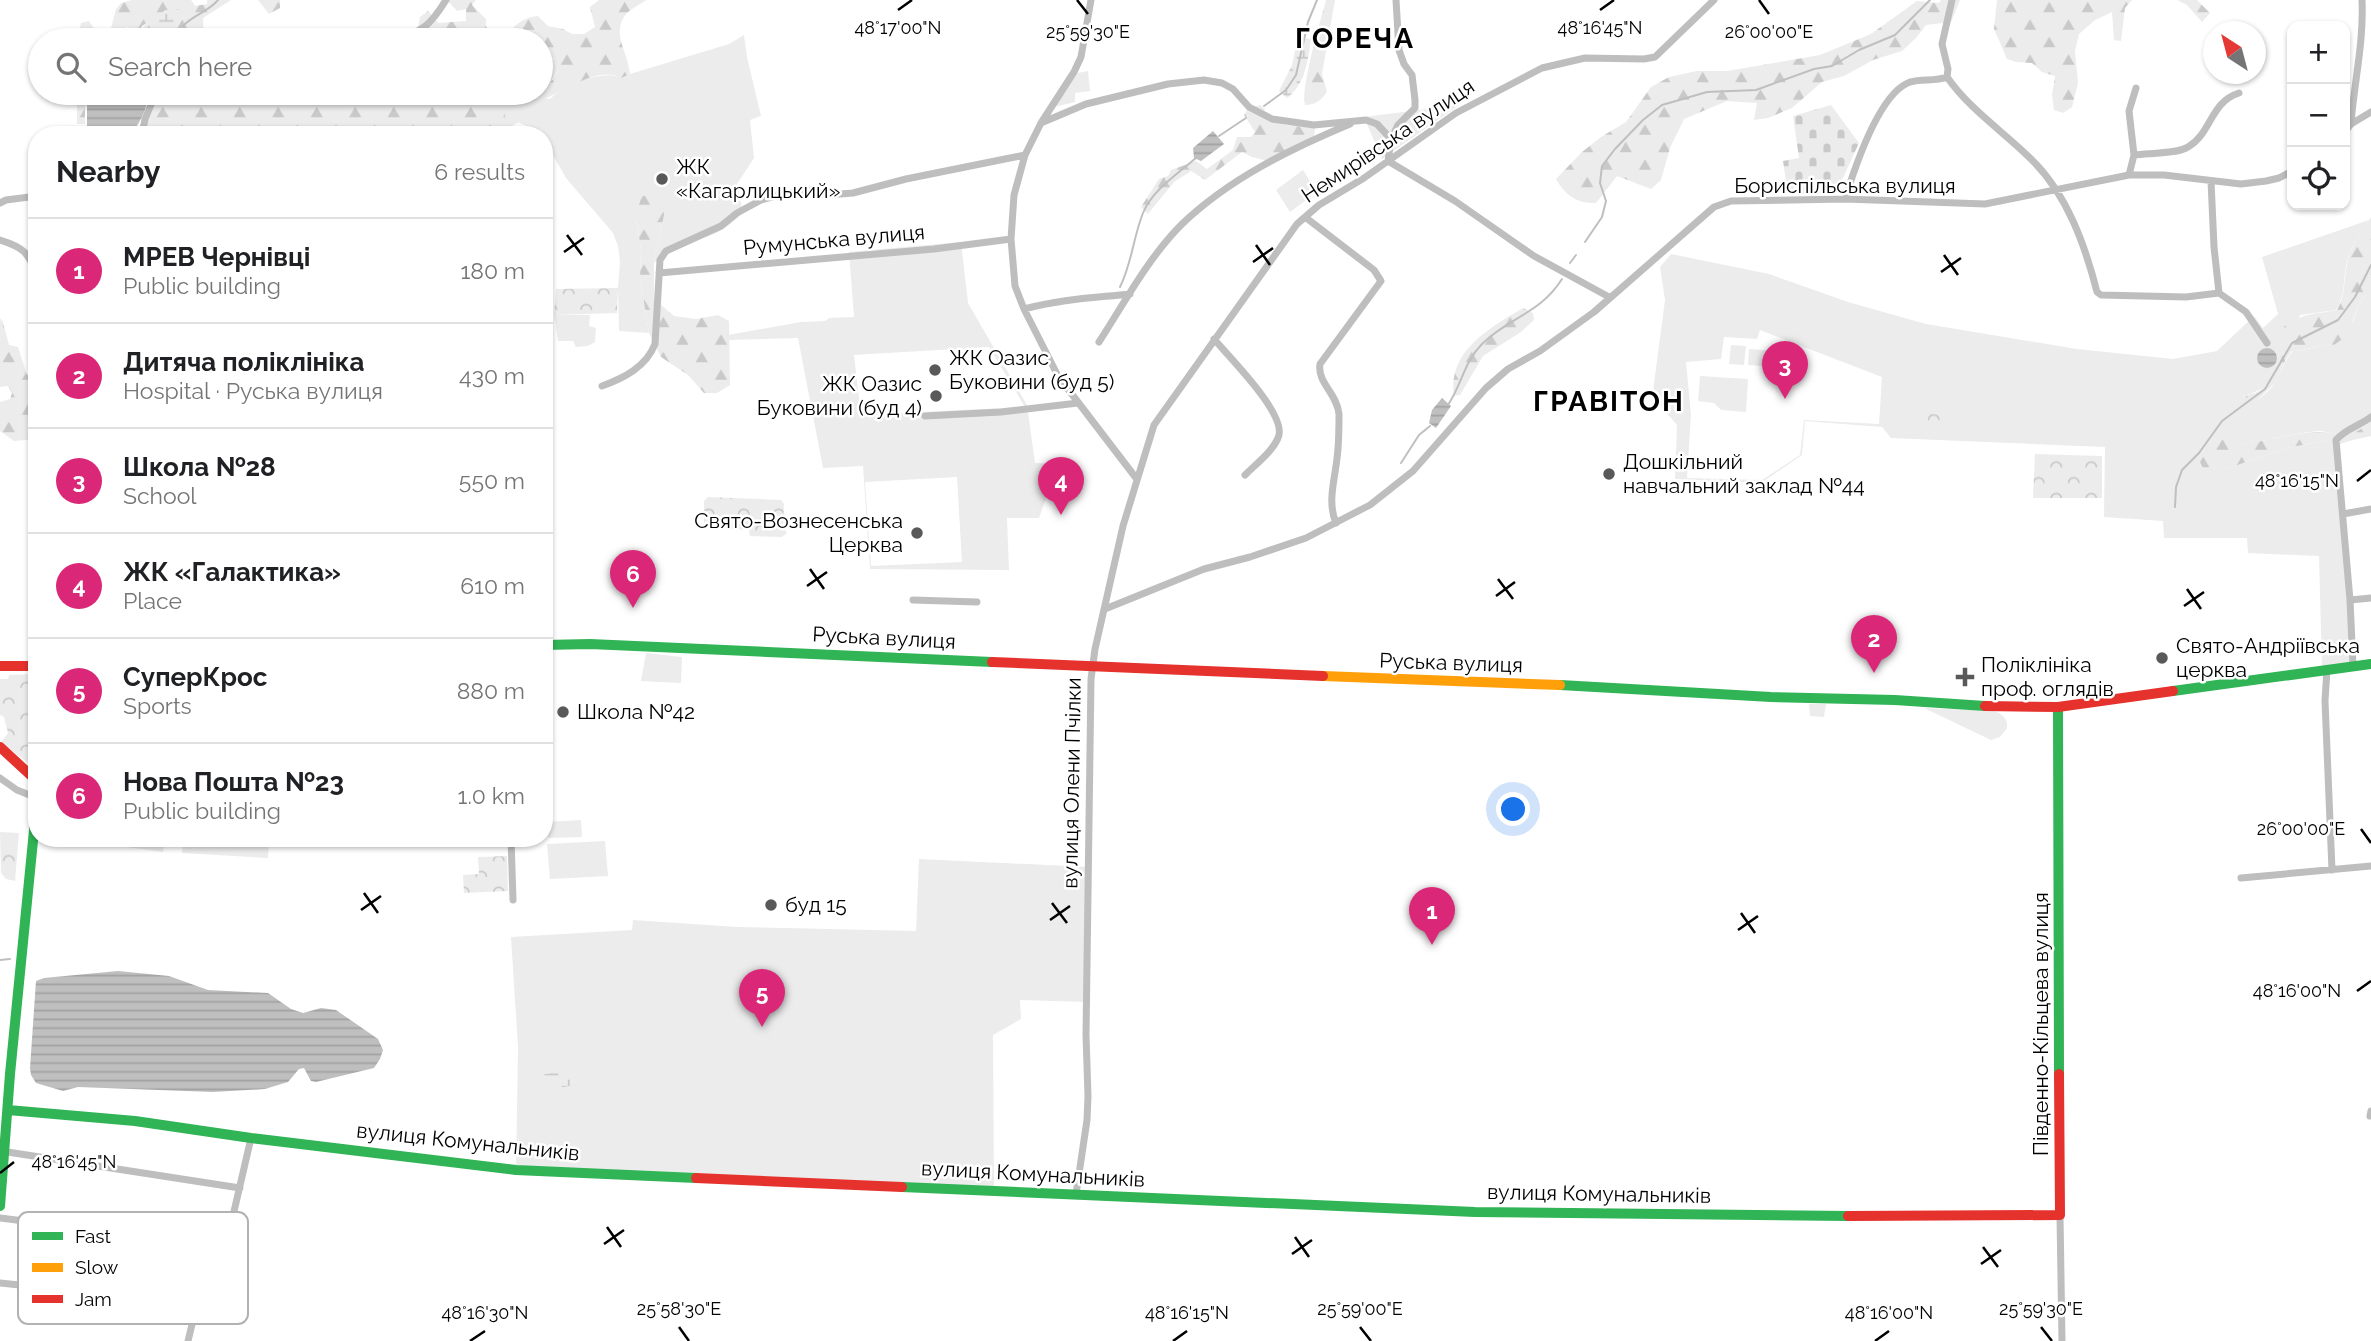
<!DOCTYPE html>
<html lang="en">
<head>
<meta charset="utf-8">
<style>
  body { margin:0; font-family:Raleway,sans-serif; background:#f6f6f6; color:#202124 }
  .controls { position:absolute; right:21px; top:21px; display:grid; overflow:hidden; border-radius:14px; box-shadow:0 2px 5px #0004 }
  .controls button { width:63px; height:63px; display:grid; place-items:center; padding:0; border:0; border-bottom:2px solid #e0e0e0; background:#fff; color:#202124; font:35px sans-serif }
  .compass { position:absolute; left:2203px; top:21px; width:63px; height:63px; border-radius:50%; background:#fff; box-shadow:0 2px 5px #0004; rotate:324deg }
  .you { position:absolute; left:1514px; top:810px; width:24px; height:24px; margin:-18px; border:5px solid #fff; border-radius:50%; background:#1a73e8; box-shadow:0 0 0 10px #1a73e833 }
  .badge { display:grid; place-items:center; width:46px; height:46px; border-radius:50%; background:#db2777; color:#fff; font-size:23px; font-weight:700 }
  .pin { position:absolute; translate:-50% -58px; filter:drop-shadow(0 2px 4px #0008) }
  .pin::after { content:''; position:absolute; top:37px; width:24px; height:21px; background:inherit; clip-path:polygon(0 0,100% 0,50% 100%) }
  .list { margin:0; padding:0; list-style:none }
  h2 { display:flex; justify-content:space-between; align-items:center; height:91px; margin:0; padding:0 28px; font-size:30px }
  h2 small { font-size:23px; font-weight:400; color:#757577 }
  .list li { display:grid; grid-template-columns:46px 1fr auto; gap:21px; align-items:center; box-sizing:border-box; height:105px; padding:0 28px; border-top:2px solid #e0e0e0 }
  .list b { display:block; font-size:26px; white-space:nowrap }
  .list p { margin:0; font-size:23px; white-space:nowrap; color:#757577 }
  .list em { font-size:23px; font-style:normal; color:#757577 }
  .icon { flex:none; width:38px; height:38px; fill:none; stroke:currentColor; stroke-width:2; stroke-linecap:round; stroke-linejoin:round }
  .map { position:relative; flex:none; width:2371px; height:1341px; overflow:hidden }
  .search { position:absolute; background:#fff; box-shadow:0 2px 5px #0004; left:28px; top:28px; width:525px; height:77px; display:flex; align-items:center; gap:18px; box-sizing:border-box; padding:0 24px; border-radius:38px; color:#757577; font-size:26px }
  .panel { position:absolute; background:#fff; box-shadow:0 2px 5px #0004; left:28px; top:126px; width:525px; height:721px; border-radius:28px }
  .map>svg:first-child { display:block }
</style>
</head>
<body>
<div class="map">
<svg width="2371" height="1341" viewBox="0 0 2371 1341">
  <defs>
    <pattern id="forest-firs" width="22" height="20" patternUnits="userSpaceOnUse" patternTransform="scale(1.75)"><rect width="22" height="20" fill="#ececec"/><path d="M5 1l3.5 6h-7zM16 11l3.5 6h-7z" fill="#c9c9c9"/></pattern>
    <pattern id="wetland-marsh" width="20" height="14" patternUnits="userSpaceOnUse" patternTransform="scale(1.75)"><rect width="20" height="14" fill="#ececec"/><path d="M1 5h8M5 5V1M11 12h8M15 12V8" fill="none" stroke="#c9c9c9"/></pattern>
    <pattern id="cemetery-stones" width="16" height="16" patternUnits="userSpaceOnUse" patternTransform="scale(1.75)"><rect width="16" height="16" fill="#ececec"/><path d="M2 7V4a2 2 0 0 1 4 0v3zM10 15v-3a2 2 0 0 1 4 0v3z" fill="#c9c9c9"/></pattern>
    <pattern id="park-crowns" width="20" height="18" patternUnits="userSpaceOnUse" patternTransform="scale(1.75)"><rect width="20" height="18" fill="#ececec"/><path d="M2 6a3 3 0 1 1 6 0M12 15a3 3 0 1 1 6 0" fill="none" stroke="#c9c9c9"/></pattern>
    <pattern id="water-rules" width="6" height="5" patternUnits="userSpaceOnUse" patternTransform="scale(1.75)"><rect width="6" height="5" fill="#bfbfbf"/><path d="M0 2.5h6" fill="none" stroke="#a2a2a2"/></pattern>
  </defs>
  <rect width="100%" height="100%" fill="#fff"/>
  <path fill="#ececec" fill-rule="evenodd" d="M744 35 747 57 761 116 750 120 754 158 737 184 743 213C734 221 726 228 716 233 698 241 671 242 662 261L654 262 666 206 636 219 641 249 640 278 649 333 619 331 618 288 620 261 618 246 613 233 566 178 554 157 548 138 534 129 505 117 506 94 536 93 530 96 550 99C566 84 603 69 623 78L630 74 729 44Z
    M550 57 556 60C561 74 551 81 541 89V61Z
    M1088 71 1090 91 1075 93V102L1054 107 1078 73Z
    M1459 105 1382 159 1364 117Z
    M1303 170 1317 192 1290 212 1276 190Z
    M2369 220C2363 231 2353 243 2349 255 2342 274 2347 293 2336 310L2300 315 2275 372 2264 388 2243 397 2255 402C2263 396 2271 390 2276 381 2281 370 2285 361 2293 351 2310 351 2316 343 2334 345L2353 322 2358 305 2365 296 2371 295V422L2353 434V440L2340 444 2354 665 2322 669 2319 556 2248 553 2247 538H2164L2163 521 2104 517 2105 447 1891 438 1882 427 1805 421 1802 455 1761 483 1675 479 1677 425 1657 402 1653 391 1665 300 1660 267 1671 254 1769 274 1848 302 1926 324 2077 349 2173 359 2217 351 2254 316 2263 328 2278 314 2262 257ZM1760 330 1882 377 1879 424 1804 420 1800 455 1762 480 1687 478 1691 415 1686 362 1721 359 1724 337 1757 339ZM2320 431 2331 433V440L2286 448 2232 467 2204 469 2200 459 2205 447C2222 442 2232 445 2249 443 2273 440 2295 432 2320 431Z
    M961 242 968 303 1027 405 1035 463 1058 464 1039 518H1007L1009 570 870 569 863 466 823 468 798 338 729 340 728 335 801 322 825 321 829 318 854 317 849 252ZM989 347 1025 407 861 415 854 355ZM957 477 962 562 871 566 865 482Z
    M554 315H590L589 326 596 328 595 342 588 346 576 347 573 341H558Z
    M1731 345 1746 346 1744 365 1729 364Z
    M1749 349 1798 352 1797 368 1748 365Z
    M1700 376 1748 379 1746 412 1721 410 1714 403 1698 401Z
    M646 653 682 657 681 683 641 681Z
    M1809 704H1826L1824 717 1810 716Z
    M1924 708 1994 711C2002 714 2008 718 2007 728L2000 737 1991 740Z
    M581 820 582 837 548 838 547 822Z
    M61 838H165L163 852Z
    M183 838H269L268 858 182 853Z
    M605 841 608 876 550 879 547 844Z
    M919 859 1089 867 1088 1002 1020 1000 1021 1019 993 1035 994 1192 516 1171 518 1047 511 937 632 930 633 920 737 927 916 931Z"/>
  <path fill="url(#forest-firs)" d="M132 0H191L195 6 207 4V0H231L203 18 204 40H171L183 17 166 10 142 26 136 40H128L131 36V29L127 27 114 33 111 28 116 9 121 3Z
    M258 0H280V8L269 14Z
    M447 0H476L472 5 486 19V26L493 40H410L418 28 420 17 428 11 438 23 466 21V9L457 11Z
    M599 0H646C641 4 632 8 627 13 610 33 628 51 630 74L622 78C591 63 558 102 526 103L525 99 536 93H541V89C553 80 563 74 554 58L541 61V40H505V37C512 27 525 16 538 16L548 26 563 29 572 34H584L595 27 590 7Z
    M1326 0H1335L1322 74 1327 92C1321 100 1316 105 1305 105 1300 89 1321 19 1326 0Z
    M1941 0H1960L1951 22 1926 25 1916 38 1902 51 1873 60 1844 76 1822 82 1792 108 1768 118 1754 120 1757 103 1727 101 1684 119 1670 148 1661 180 1651 189 1617 176 1596 203C1577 204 1565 195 1556 179L1582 152 1601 137 1626 122 1651 87 1669 77 1697 71H1727L1820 55 1871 34 1917 1 1939 3Z
    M1997 0H2132L2125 8 2121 41 2114 40 2112 12 2095 20 2079 34 2075 51 2078 83 2072 107 2063 113 2054 110 2052 95 2055 76 2042 72 2032 63 2016 62 2007 59 1994 29Z
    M2177 0H2197L2210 13 2202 22 2187 5Z
    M89 21 102 40H77L81 23Z
    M77 93H85V124H77Z
    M149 93H507L505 117 519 122 496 135H144L147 121 157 100Z
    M1260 105 1265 109 1261 117 1286 125 1315 128 1314 136 1268 161 1252 157 1242 152 1205 180 1191 171 1174 182 1148 214 1141 207 1159 179 1168 176 1171 170 1196 161 1207 169 1233 150 1237 137H1251L1255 132 1244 115 1247 110Z
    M658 195 666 206 654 262V299L674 316 696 319 718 315 729 321 730 385 717 393H704L688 375 661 357 649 333 640 278 641 249 636 219 641 196Z
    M2371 217V295L2365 296 2358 305 2348 335 2334 345C2316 343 2309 351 2292 351L2285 361 2275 383 2242 415 2237 407C2248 388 2253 398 2265 387 2274 379 2279 363 2284 351L2271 340C2295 313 2304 316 2337 310 2347 293 2343 275 2349 256 2353 243 2364 229 2371 217Z
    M1523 308 1533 313 1534 320 1521 332 1483 356 1460 395 1454 396C1447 351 1490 328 1523 308Z
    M0 318 3 322 9 345 18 347 27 375H37V439L14 441 0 431V402L10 399 12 393 8 386 0 387Z
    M2371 422V436L2353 440V434Z
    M2219 429 2223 430 2224 442C2260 449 2294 427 2331 433V440L2286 448 2232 467 2204 470 2199 460 2205 447Z"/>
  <path fill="url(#wetland-marsh)" d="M178 9 183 17 171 40H136C143 22 159 10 178 9Z
    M1298 37 1311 39C1308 60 1305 85 1287 98L1279 91 1292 65Z
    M572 1067 577 1077 595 1082 563 1087H541L539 1075 569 1071Z"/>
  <path fill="url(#cemetery-stones)" d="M1831 105 1859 143 1836 193 1788 194 1783 161 1799 158 1793 116Z"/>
  <path fill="url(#park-crowns)" d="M618 288 617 313 554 315 556 289Z
    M1926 413 1950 416 1949 426 1925 424Z
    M2035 454 2102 456V498H2033Z
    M708 497 781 500 784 504 783 527 787 533 782 537 750 536 749 530 704 527V501Z
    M37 674V758L28 763 1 742 8 733 4 717 0 715V679H8L9 675Z
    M0 832 19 833 15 881 6 879 1 873Z
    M507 856 508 891 464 893 463 875 479 874 478 857Z"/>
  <path fill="url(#water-rules)" d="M87 93H147C149 108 139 123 131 135H95L87 129Z
    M1213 131 1224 144 1201 161 1194 158 1193 148Z
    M2257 358a10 10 0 1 1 20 0a10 10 0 1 1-20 0Z
    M1442 398 1451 406 1436 428 1429 423 1432 410Z
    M118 971 169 976 208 990 268 993 291 1009 303 1013 321 1008 336 1010 378 1039 383 1050 380 1059 374 1068 316 1082 311 1081 304 1068 299 1069 288 1082 265 1089 213 1092 78 1087 63 1091 36 1083 31 1075 30 1068 36 981 44 978Z"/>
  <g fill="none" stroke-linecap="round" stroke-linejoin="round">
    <path stroke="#bfbfbf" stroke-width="2" d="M183 26C193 15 208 12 218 0
      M1264 106 1286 90 1296 75 1308 22 1317 0
      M1219 136 1246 118
      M1585 242 1602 217 1606 201 1600 183 1602 166 1615 149 1643 120 1662 105 1707 92 1756 90 1814 69 1832 66 1859 50 1895 35 1930 0
      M1570 263 1576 255
      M1120 287C1132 263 1133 238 1143 213 1153 189 1178 174 1197 157
      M1448 405C1462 384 1464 362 1482 344 1510 316 1539 315 1562 279
      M1401 463 1419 435 1430 426
      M2175 507 2176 487 2182 470 2199 453 2222 421 2265 389 2292 343 2338 320 2355 297 2371 265
      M0 960 10 959"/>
    <path stroke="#bebebe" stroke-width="7" d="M1091 0 1081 57 1074 72 1041 123 1025 155 1014 195 1011 239 1015 286 1024 309 1058 376 1136 478
      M1952 0 1942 44 1948 69 1947 77C1970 110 2003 131 2031 159 2067 194 2085 245 2097 292L2101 295 2186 297 2219 293
      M316 40H324
      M395 40C423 31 430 26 446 0
      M1041 123 1086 104 1168 84 1204 80 1222 83 1233 89 1249 107 1272 119 1314 125 1366 120 1377 124 1391 139 1388 161 1455 201 1534 256 1609 297
      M2351 124C2354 83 2364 42 2362 0
      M2345 132 2351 124 2371 112
      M142 135 145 119 156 93
      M1391 139 1398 125 1415 108V100L1412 75 1404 64 1399 50 1396 0
      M2134 155C2148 153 2177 154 2188 147 2212 133 2210 102 2239 93
      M2129 175 2134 155 2129 111 2136 88
      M2211 181 2214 247 2219 293 2246 312 2267 343
      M1845 199C1854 170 1879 93 1910 82 1922 78 1935 82 1947 77
      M0 203 6 200 37 196
      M1305 217 1374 270 1381 281 1320 364C1317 383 1337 393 1339 414 1339 428 1339 444 1337 458 1335 479 1327 502 1336 523
      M0 240C23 247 28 252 37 275
      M659 273 934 249 1011 239
      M1024 309C1061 299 1092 298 1130 294
      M1214 339C1229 357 1289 416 1278 438 1272 452 1256 464 1245 475
      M1099 342C1125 302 1148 258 1182 224 1229 179 1290 149 1350 124
      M602 386C624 378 646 367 655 344L660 260 666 251 721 226 737 213 761 200 784 194 812 190 828 195 853 193 906 179 1025 155
      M925 416 1001 412 1078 403
      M2343 514 2371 509
      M913 600 977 602
      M2350 600 2371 598
      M1105 609 1204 569 1250 557 1306 538 1370 505 1413 471 1486 388 1508 369 1540 351 1594 312 1714 207 1731 201 1845 199 1985 204 2129 175H2164L2241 184 2266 181 2279 178 2292 171
      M2353 666 2350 600 2336 440C2345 429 2359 426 2371 417
      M2327 669 2325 701 2332 870
      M0 778 17 790 37 798
      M511 838 513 900
      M2241 878 2371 866
      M2370 1116 2371 1111
      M1 1151 240 1188
      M1076 1194 1087 1120 1088 1096 1086 1035 1091 679 1095 649 1123 526 1154 425 1297 224 1319 205 1364 178 1456 113 1542 68 1585 58 1644 59 1655 57 1714 0
      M2060 1215 2062 1341
      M0 1218 226 1246
      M0 1283 96 1293 215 1312 226 1246 251 1138
      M188 1341 196 1308"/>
    <path stroke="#30b455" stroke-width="10" d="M544 645 590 644 992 662
      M1560 685 1771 697 1895 700 1985 706
      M2173 691 2371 664
      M2058 707 2059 1074
      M8 1110 135 1121 251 1138 516 1170 696 1178
      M902 1187 1475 1212 1848 1216
      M0 1206 10 1074 37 800"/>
    <path stroke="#ff9f0a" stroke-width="10" d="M1323 676 1560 685"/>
    <path stroke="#e5322d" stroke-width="10" d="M992 662 1323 676
      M0 666H37
      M1985 706 2058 707 2173 691
      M0 747 37 781
      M696 1178 902 1187
      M1848 1216 2060 1215 2059 1074"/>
  </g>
  <path fill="none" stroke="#000" stroke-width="2.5" d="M1077 0 1088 14M1759 0 1769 14M898 10 912 0M1600 10 1614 0M567 235 582 255M1256 245 1270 265M564 252 584 238M1944 255 1958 275M1253 262 1273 248M1941 272 1961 258M2357 481 2371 470M810 569 824 589M1498 579 1513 599M807 586 827 572M2187 589 2201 609M1496 596 1515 582M2184 606 2204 592M2361 829 2371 843M364 893 378 913M1052 903 1067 923M361 910 381 896M1741 913 1755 933M1050 920 1070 906M1738 930 1758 916M2357 991 2371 981M0 1173 14 1162M607 1227 621 1247M1295 1237 1309 1257M604 1244 624 1230M1983 1247 1998 1267M1292 1254 1312 1240M1981 1264 2001 1250M679 1327 689 1341M1360 1327 1371 1341M2041 1327 2052 1341M470 1341 485 1331M1173 1341 1187 1331M1875 1341 1889 1331"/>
  <g fill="#595959" stroke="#fff" stroke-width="2.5">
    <circle cx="662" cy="179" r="7"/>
    <circle cx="935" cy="370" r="7"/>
    <circle cx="936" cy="396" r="7"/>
    <circle cx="1609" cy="474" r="7"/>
    <circle cx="917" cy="533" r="7"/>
    <circle cx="2162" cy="658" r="7"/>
    <path d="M1961.5 666.5h7v7h7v7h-7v7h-7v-7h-7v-7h7z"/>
    <circle cx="563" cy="712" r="7"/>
    <circle cx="771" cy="905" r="7"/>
  </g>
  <g text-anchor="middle" stroke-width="5" stroke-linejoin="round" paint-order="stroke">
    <g font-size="21" fill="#000" stroke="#fff">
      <text transform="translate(1388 141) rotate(-34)" y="7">Немирівська вулиця</text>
      <text x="1845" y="193">Бориспільська вулиця</text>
      <text transform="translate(834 240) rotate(-5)" y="7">Румунська вулиця</text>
      <text transform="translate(884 638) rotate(3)" y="7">Руська вулиця</text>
      <text transform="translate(1451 663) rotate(2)" y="7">Руська вулиця</text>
      <text transform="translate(1072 783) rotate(-89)" y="7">вулиця Олени Пчілки</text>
      <text transform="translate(2041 1024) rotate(-90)" y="7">Південно-Кільцева вулиця</text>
      <text transform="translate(468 1142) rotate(6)" y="7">вулиця Комунальників</text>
      <text transform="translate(1033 1174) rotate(3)" y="7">вулиця Комунальників</text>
      <text transform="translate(1599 1194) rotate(1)" y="7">вулиця Комунальників</text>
    </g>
    <g font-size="21" fill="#000" stroke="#fff" text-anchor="start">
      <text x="676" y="174">ЖК<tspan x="676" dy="24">«Кагарлицький»</tspan></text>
      <text x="949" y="365">ЖК Оазис<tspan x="949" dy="24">Буковини (буд 5)</tspan></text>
      <text x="922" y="391" text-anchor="end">ЖК Оазис<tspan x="922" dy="24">Буковини (буд 4)</tspan></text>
      <text x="1623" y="469">Дошкільний<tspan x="1623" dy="24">навчальний заклад №44</tspan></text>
      <text x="903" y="528" text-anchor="end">Свято-Вознесенська<tspan x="903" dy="24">Церква</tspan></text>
      <text x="2176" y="653">Свято-Андріївська<tspan x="2176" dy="24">церква</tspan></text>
      <text x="1981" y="672">Поліклініка<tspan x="1981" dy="24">проф. оглядів</tspan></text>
      <text x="577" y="719">Школа №42</text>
      <text x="785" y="912">буд 15</text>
    </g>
    <g font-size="28" font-weight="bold" letter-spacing="2" fill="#000" stroke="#fff">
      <text x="1355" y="48">ГОРЕЧА</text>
      <text x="1609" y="411">ГРАВІТОН</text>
    </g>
  </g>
  <rect x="18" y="1212" width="230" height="112" rx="10" fill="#fff" stroke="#b2b2b2" stroke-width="2"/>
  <rect x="32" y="1232" width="31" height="8" fill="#30b455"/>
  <rect x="32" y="1263" width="31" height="9" fill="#ff9f0a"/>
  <rect x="32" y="1295" width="31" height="8" fill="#e5322d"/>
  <g font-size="19" fill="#000">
    <text x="75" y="1243">Fast</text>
    <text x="75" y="1274">Slow</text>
    <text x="75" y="1306">Jam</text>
  </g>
  <g font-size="18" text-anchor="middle" fill="#000" stroke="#fff" stroke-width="5" stroke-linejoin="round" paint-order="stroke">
    <text x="898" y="34">48°17'00"N</text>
    <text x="1600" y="34">48°16'45"N</text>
    <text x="1088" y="38">25°59'30"E</text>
    <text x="1769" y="38">26°00'00"E</text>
    <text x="2297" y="487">48°16'15"N</text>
    <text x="2301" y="835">26°00'00"E</text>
    <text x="2297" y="997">48°16'00"N</text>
    <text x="74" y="1168">48°16'45"N</text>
    <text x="679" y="1315">25°58'30"E</text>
    <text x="1360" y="1315">25°59'00"E</text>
    <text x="2041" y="1315">25°59'30"E</text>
    <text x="485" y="1319">48°16'30"N</text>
    <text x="1187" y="1319">48°16'15"N</text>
    <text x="1889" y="1319">48°16'00"N</text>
  </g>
</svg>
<div class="controls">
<button>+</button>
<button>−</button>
<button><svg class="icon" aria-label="locate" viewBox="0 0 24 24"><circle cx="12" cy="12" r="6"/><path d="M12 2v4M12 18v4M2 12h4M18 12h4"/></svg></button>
</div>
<svg class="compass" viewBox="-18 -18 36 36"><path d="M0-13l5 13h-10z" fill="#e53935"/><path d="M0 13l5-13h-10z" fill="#757577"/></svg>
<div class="you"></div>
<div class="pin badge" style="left:1432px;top:945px">1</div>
<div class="pin badge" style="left:1874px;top:673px">2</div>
<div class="pin badge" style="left:1785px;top:399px">3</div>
<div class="pin badge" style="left:1061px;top:515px">4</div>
<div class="pin badge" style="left:762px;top:1027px">5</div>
<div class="pin badge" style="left:633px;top:608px">6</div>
<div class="search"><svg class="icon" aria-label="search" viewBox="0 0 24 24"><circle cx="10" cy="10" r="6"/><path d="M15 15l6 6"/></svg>Search here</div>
<section class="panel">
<h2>Nearby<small>6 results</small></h2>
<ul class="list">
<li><span class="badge">1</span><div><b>МРЕВ Чернівці</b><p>Public building</p></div><em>180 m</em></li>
<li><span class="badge">2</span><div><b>Дитяча поліклініка</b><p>Hospital · Руська вулиця</p></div><em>430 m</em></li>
<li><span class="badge">3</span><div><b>Школа №28</b><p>School</p></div><em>550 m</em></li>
<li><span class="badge">4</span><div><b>ЖК «Галактика»</b><p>Place</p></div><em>610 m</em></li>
<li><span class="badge">5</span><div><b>СуперКрос</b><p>Sports</p></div><em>880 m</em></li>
<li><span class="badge">6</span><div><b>Нова Пошта №23</b><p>Public building</p></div><em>1.0 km</em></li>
</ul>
</section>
</div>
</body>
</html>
